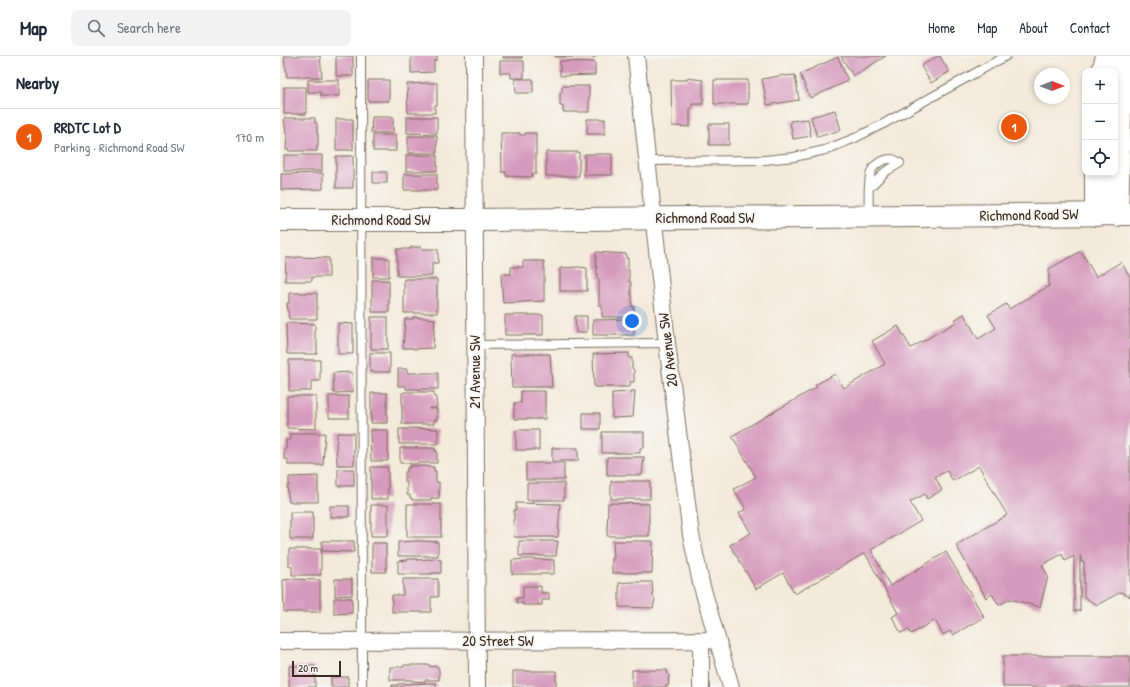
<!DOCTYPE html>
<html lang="en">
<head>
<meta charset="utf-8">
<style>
  body { margin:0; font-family:"Patrick Hand",sans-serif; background:#f2f2f3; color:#1f2937 }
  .controls { position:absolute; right:12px; top:12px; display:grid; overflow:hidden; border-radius:8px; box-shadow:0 2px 6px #0003 }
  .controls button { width:36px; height:36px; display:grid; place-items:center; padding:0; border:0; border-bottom:1px solid #e0e1e3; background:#fff; color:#1f2937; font:20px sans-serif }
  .compass { position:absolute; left:754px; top:12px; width:36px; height:36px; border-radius:50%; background:#fff; box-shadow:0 2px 6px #0003; rotate:90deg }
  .scale { position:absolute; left:12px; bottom:10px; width:49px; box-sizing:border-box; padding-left:4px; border:2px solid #3b2a1e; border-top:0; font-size:11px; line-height:14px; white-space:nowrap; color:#3b2a1e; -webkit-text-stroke:3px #f6f6f2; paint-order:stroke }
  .you { position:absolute; left:352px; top:265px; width:14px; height:14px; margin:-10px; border:3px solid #fff; border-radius:50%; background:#1a73e8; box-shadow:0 0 0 6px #1a73e833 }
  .badge { display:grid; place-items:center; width:26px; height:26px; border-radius:50%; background:#ea580c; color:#fff; font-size:13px; font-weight:700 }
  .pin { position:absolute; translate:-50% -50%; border:2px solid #fff; box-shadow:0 1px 4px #0006 }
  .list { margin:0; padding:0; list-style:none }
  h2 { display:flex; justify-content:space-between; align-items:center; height:52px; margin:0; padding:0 16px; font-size:17px }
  h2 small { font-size:13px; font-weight:400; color:#747a83 }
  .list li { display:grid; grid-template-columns:26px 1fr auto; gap:12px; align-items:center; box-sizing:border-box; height:56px; padding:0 16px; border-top:1px solid #e0e1e3 }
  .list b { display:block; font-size:15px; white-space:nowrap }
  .list p { margin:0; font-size:13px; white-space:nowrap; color:#747a83 }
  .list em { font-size:13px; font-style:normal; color:#747a83 }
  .icon { flex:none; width:22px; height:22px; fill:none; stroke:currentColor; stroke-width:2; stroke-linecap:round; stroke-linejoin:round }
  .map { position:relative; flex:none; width:850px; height:631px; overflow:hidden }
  header { display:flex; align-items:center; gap:24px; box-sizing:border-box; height:56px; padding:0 20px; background:#fff; border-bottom:1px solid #e0e1e3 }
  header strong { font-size:19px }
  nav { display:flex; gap:22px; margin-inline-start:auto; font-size:14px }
  .search { width:280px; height:36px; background:#f2f2f3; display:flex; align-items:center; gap:10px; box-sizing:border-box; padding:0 14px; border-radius:8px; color:#747a83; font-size:15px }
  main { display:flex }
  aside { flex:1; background:#fff }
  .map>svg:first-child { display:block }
</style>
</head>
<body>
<header>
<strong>Map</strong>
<div class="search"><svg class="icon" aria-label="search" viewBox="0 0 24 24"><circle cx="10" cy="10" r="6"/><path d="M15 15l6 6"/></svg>Search here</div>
<nav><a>Home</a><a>Map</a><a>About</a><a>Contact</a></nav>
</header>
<main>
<aside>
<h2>Nearby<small></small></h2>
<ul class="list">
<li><span class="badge">1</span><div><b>RRDTC Lot D</b><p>Parking · Richmond Road SW</p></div><em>170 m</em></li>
</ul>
</aside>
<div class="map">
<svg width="850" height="631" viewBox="0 0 850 631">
  <rect width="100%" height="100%" fill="#f6f6f2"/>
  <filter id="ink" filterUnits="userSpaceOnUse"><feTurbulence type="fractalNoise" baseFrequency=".025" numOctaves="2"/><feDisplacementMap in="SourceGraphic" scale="8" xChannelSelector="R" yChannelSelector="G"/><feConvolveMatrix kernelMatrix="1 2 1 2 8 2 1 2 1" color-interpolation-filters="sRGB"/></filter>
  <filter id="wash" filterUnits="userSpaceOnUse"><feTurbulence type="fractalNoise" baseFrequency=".012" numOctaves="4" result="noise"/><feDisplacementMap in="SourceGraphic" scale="16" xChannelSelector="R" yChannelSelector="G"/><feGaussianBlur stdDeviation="0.9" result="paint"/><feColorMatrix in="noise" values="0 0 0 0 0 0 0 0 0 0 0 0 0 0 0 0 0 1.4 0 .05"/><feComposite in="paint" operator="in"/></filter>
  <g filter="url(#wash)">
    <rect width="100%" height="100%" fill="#f3ead9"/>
    <g id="blocks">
      <path fill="#d69abc" d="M4 0H40L42 21H7L6 12H5Z
        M56 0H73V20H56Z
        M131 0H157V4L154 5V16L131 17Z
        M223 0H242V2H223Z
        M275 0H316V1H275Z
        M561 0H606L573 20Z
        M658 0H660L669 16 651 27 641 10Z
        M558 1 568 25 530 42 520 18Z
        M220 5H244V22H231V17H220Z
        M280 5 315 6V19L280 20Z
        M505 19V20L515 19 519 44 487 49 482 23Z
        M407 22 423 24V48H412V52H410V71L392 70 391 24H407Z
        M235 23H253V37H236Z
        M28 24H59V40H41V36H28Z
        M88 24H109V45H88Z
        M434 24H468V48H434Z
        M146 27H157V49H155V57H128L127 28Z
        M282 30H309V56H283V50H280V37H282Z
        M4 31H26V58H4Z
        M555 54 561 74 537 81 531 61Z
        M92 61H113V77H91Z
        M127 61H157V78L127 77Z
        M4 62H35V67H37V78H38V90H37V95H9V94H6L7 78H6Z
        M56 63H73V94H56Z
        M307 63H325V78H307Z
        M528 63 531 80 513 83 510 65Z
        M429 68H449V89H429Z
        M221 77H240V79H245V77H256V118H252V121L226 120V116H222Z
        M93 79H116V95H93Z
        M128 80H157V97H128Z
        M266 96H299V120H266Z
        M305 98H332V119H304Z
        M4 99H42V115H4Z
        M126 99H157V115H126Z
        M56 100H73V132H56Z
        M93 116H107V127H93Z
        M43 117V133L1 134V118Z
        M124 118H157V134H124Z
        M131 191H141V193H158V207H152V220H117V193H131Z
        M801 195 816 221 841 206 850 221V541L841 536 817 549 804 541V506H801V500H800V555H794V500L785 505 782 498 762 509 768 520 760 551 730 543 719 549 712 538 706 542 676 489 727 459 699 410 673 425 667 415 655 421 662 434 647 443 645 438 630 446 641 465 591 494 610 530 666 496 704 561 673 579 670 575 663 579 655 564 631 578 628 573 621 577 612 561 618 557 585 497 515 538 503 517 476 533 450 489 471 477 459 457 466 453 454 433 476 421 452 380 537 331 535 329 555 318 564 332 605 308 592 285 618 270 631 292 676 266 674 264 684 258 698 283 716 272 708 259 726 248 729 253 769 230V213Z
        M316 196 346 198V202H348V214H349V226H351V239H352V251H354V261H322V249H319V223H317V211H316Z
        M16 201 49 202V221H32V225H5L6 202H16Z
        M93 202H109V221H93Z
        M243 205H264V245L223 247 221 218H231V211H243Z
        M298 211 307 212V235H280V212Z
        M124 223H157V257H124Z
        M92 224H109V256H92Z
        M9 237H37V263H9L7 247H9Z
        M225 259H263V279H225Z
        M295 260H307V276L296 277Z
        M91 261H108V293H91Z
        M133 261 155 263 153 292 133 293V292H123L125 263H133Z
        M354 263V279H313V264Z
        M6 267 35 268V283H37V298H7Z
        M58 267 73 268V298H58Z
        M90 297H110V316H90Z
        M349 297V302H352V312L354 314V326H350V331H314L313 298Z
        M231 298H270L272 331H232Z
        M9 304H40V325H31V335H9Z
        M118 313H127V317H158V333H126V330H118Z
        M72 316 73 336 54 337 53 317Z
        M241 335H265V363H234V347H241Z
        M351 335H355L353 361 332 362V337L351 336Z
        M125 336H154V341H156L157 352H149V353H157V364H154V368H122V337Z
        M91 337H107V367H91Z
        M7 340H36V373L7 372Z
        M49 340H69V362H49Z
        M303 357H320V373H303Z
        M129 372 158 373V388H119V373H129Z
        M90 374H108V405H91Z
        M236 374H259V394H236Z
        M322 376H364V392H360V397H322Z
        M21 377H45L43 409H8V403H4V393H6V384H10V378H21Z
        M57 377H74V409H57L56 387 57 386Z
        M120 392H155V395H157V407H137V408H130V407H120Z
        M272 392H298V405H272Z
        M327 401H364L362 419H327Z
        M246 407H284V424H246Z
        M129 410H147V411H154V415H156V426H159V442H151V444H132V442H130V439H127V426H125V416H127V412H129Z
        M91 411H108V443H91Z
        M58 413H74V430H58Z
        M38 420V446H9L7 430H9V421Z
        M331 425H370V443H331Z
        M247 427H284V444H247Z
        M236 447 280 448 278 481H234L233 464H234V454H236Z
        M328 447 369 448V480H327Z
        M127 448H161V481H127Z
        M91 449H108V480H91Z
        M50 450H69V461H50Z
        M10 456H33V483H10Z
        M42 485H74V496L42 495Z
        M138 485 158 486V500H118V486Z
        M239 485H278L276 500H239Z
        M333 485H373L372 517H332V502H334Z
        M92 487H106V516H92Z
        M9 493H41V519H12V510H9Z
        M128 503H137V504L150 503V504L153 503 161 504V517H152V518H118V505L128 504Z
        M248 503 274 504V518H232V504Z
        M11 523 40 524V556H4L3 524Z
        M55 523H72V539L55 540Z
        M123 523H158V541H151V556H112V539H123Z
        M350 526H372L373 541 375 543 373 552 339 551V527Z
        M243 530H261V537H269V544H262V549H243V547H237V542H243Z
        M54 542H72V557L54 558Z
        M723 600H850V631H723Z
        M124 609H150V611L157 610 159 613V624H145V626L132 625V624H110V611H124Z
        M9 610H35V631H9Z
        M352 614H387L388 619H389L388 630 384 631H352Z
        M233 615H276V631H233Z
        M51 621H68V631H51Z
        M156 627V631H112V629H118V628Z"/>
    </g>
  </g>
  <g filter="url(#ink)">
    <use href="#blocks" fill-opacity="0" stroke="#7b6d5f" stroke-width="1"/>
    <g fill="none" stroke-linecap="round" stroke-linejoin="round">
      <defs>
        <path id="lane" d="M81 0 82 631
          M367 105 485 104 514 101 545 94 575 82 603 68 726 0
          M589 160C589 148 587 128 591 116 593 110 599 106 605 104 612 102 614 103 620 107L605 116 590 131
          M195 289 387 287"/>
        <path id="street" d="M194 0 197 631
          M356 0 387 287 411 479 421 527 451 631
          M421 584V631
          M0 585 437 584"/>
        <path id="secondary" d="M0 164H194L850 158"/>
        <path id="highway" d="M823 15 827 0
          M816 159V117
          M837 159 840 59 842 32 849 0"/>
      </defs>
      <use href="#lane" stroke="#7b6d5f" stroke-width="10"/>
      <use href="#street" stroke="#7b6d5f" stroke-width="18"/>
      <use href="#secondary" stroke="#7b6d5f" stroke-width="24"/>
      <use href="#highway" stroke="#7b6d5f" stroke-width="24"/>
      <use href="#lane" stroke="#fff" stroke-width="8"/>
      <use href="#street" stroke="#fff" stroke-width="16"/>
      <use href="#secondary" stroke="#fff" stroke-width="22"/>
      <use href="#highway" stroke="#fff" stroke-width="22"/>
    </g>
  </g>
  <g text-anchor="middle" stroke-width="4" stroke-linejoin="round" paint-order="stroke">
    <g font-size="15" fill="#3b2a1e" stroke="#f6f6f2">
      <text transform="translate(749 159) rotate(-1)" y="5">Richmond Road SW</text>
      <text x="425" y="167">Richmond Road SW</text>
      <text x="101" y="169">Richmond Road SW</text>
      <text transform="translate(388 294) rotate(-97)" y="5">20 Avenue SW</text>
      <text transform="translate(195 316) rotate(-90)" y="5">21 Avenue SW</text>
      <text x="218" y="590">20 Street SW</text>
    </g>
  </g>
</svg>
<div class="controls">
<button>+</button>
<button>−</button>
<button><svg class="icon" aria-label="locate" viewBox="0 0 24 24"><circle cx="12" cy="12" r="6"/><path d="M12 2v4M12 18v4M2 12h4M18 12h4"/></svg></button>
</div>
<svg class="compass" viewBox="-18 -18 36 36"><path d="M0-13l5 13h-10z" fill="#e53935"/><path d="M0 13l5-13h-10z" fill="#747a83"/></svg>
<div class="scale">20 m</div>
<div class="you"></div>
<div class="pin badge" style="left:734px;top:71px">1</div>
</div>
</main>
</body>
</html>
